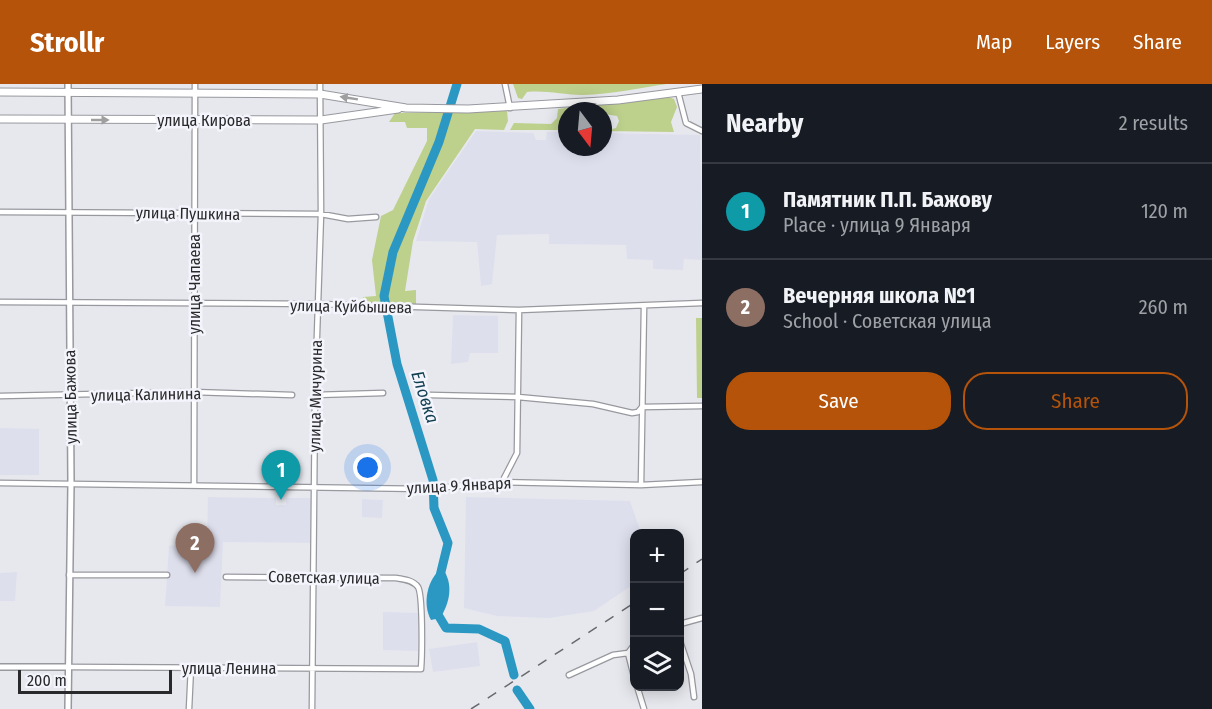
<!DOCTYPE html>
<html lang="en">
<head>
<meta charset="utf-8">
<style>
  body { margin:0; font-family:"Fira Sans Condensed",sans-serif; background:#242831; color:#f1f3f6 }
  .controls { position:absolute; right:18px; bottom:18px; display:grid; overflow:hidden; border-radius:12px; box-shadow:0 3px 15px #0003 }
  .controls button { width:54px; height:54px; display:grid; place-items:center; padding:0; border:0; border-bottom:2px solid #363941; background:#171b24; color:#f1f3f6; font:30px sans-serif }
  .compass { position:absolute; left:558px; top:18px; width:54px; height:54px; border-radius:50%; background:#171b24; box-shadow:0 3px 15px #0003; rotate:164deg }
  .scale { position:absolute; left:18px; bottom:15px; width:154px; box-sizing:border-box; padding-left:6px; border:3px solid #29292b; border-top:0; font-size:16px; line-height:21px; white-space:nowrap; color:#29292b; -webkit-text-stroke:4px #f4f5fc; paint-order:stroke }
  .you { position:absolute; left:368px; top:384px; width:21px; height:21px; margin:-15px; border:4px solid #fff; border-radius:50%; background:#1a73e8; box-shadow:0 0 0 9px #1a73e833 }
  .badge { display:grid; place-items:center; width:39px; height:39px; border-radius:50%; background:#b45309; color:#fff; font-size:20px; font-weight:700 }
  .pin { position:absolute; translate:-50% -50px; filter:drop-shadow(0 2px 3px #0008) }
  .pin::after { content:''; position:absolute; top:32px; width:21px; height:18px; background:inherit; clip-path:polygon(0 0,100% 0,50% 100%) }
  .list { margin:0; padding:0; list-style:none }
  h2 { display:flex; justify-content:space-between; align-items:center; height:78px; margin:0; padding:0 24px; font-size:26px }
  h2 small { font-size:20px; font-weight:400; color:#9ea1a6 }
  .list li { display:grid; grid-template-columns:39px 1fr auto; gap:18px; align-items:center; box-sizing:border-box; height:96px; padding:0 24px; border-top:2px solid #363941 }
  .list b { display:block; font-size:22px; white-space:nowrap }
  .list p { margin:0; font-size:20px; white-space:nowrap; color:#9ea1a6 }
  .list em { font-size:20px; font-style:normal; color:#9ea1a6 }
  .actions { display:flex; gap:12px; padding:18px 24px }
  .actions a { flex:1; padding:14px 0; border:2px solid #b45309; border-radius:24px; text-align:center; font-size:21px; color:#b45309 }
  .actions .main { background:#b45309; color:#fff }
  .icon { flex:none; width:33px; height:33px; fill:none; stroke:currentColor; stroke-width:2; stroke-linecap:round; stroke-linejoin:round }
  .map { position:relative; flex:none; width:702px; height:625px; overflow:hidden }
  header { display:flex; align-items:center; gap:36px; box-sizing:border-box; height:84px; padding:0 30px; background:#b45309; color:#fff }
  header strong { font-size:28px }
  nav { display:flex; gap:33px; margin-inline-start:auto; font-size:21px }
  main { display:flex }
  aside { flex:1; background:#171b24 }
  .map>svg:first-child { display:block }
</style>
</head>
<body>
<header>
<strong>Strollr</strong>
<nav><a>Map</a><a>Layers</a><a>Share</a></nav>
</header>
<main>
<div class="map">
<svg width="702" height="625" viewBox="0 0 702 625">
  <rect width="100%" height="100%" fill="#e7e8ee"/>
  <path fill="#dedfed" d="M476 47 533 49 536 56H546L547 48H567V63H603V49L700 51 702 176 684 175 683 186 653 185V176L627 175 626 161 549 160V150L497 151 492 200 481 202 477 158 416 157 429 115Z
    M453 231 498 232V269H470L468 278 451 280Z
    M0 344 39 345V391H0Z
    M208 413 276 414V421H286V414H311V459L223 458 220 523 165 522 169 462 207 457Z
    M466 413 630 417 641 449 634 450V500L594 527 549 534 497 532 464 524Z
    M362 415 383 416 382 434 362 433Z
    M17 488 15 517H0V489Z
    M383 528 418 529V567L383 566Z
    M477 558 480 582 433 588 429 565Z"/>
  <path fill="#bdd08c" d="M513 0H667C640 4 611 10 583 11 563 11 546 6 527 8L522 15 518 14Z
    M668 13 674 15 677 23 671 38 674 48 603 47 616 44 619 37 617 32 604 30 597 21Z
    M587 21 590 22 591 27H567V46H510L514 39 551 40 557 34 558 25Z
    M507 27 508 37 504 46 475 45 426 117 413 157 405 207 416 206V220L362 218 363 213 376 212 372 176 381 132 393 126 427 57V44H407L405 38H389L395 29Z
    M696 234H702V314H697Z"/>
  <path fill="#2a98c2" d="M442 484C454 499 450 519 440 534L431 536C422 520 427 495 442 484Z"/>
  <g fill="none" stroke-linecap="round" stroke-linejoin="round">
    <path stroke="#2a98c2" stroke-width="9" d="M439 496 448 459 434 424 433 396 397 280 384 212 393 168 439 58 457 0
      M434 524 446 544 479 545 505 557 514 591
      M517 606 530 625"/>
    <defs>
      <path id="minor" d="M505 0 510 24
        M678 8 686 39 702 47
        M0 128 321 130 348 135 376 133
        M0 218 318 220 519 226 702 219
        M315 311 383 309
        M430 311 518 313 593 320 632 329 638 328 642 323 702 322
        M0 312 193 308 292 311
        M502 398 517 369 519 226
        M0 399 425 405 502 398 641 401 702 398
        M194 401 195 0
        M641 401 644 223
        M69 491H167
        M680 540 702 534
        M680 557 691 590 694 613
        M628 569 634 593
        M68 583 421 585C422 572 423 511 418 503 413 496 403 495 396 494L226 493
        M569 591 613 571 628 569 634 561
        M637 602 644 625
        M189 625 191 583
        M312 625 315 311 321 130 320 0"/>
      <path id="tertiary" d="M0 583H68
        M68 625 71 399 68 0"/>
      <path id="primary" d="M0 8 320 10 406 24 468 25 618 16 702 5
        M0 35 321 36 398 25"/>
    </defs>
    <use href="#minor" stroke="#98999f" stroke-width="7"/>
    <use href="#tertiary" stroke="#98999f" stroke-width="8"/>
    <use href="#primary" stroke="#98999f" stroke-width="9"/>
    <use href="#minor" stroke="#fff" stroke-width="4.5"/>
    <use href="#tertiary" stroke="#fff" stroke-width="5"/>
    <use href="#primary" stroke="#fff" stroke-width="7"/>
    <path stroke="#68696c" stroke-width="1.5" stroke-dasharray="10 10" stroke-linecap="butt" d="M680 490 702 475
      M471 625 634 519"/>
  </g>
  <defs><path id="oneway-solid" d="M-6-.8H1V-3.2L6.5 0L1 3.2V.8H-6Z" transform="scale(1.5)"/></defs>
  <g fill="#9f9fa0">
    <use href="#oneway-solid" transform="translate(349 14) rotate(-171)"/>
    <use href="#oneway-solid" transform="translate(100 36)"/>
  </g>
  <g text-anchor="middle" stroke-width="5" stroke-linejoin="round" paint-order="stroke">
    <g font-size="16" fill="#29292b" stroke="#f4f5fc">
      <text x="204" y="42">улица Кирова</text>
      <text transform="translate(188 129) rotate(1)" y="6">улица Пушкина</text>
      <text transform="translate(194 200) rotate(-90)" y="6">улица Чапаева</text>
      <text transform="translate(351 222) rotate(1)" y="6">улица Куйбышева</text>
      <text transform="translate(146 310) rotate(-1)" y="6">улица Калинина</text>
      <text transform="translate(315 312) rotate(-89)" y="6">улица Мичурина</text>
      <text transform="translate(70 313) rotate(-91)" y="6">улица Бажова</text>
      <text transform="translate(459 401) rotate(-3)" y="6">улица 9 Января</text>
      <text transform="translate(324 493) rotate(1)" y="6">Советская улица</text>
      <text x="229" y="590">улица Ленина</text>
    </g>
    <g font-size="18" font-style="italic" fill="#113f51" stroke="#f4f5fc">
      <text transform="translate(425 313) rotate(72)" y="6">Еловка</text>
    </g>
  </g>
</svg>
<div class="controls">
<button>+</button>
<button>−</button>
<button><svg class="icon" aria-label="layers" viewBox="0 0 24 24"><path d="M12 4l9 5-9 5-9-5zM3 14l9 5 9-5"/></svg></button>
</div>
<svg class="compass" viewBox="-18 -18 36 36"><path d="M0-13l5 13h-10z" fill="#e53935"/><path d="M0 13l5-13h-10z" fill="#9ea1a6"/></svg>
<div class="scale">200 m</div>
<div class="you"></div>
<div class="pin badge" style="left:281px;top:416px;background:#0f9aa8">1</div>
<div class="pin badge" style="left:195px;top:489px;background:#8d6e63">2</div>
</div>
<aside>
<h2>Nearby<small>2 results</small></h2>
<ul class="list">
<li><span class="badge" style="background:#0f9aa8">1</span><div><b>Памятник П.П. Бажову</b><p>Place · улица 9 Января</p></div><em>120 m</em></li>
<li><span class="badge" style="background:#8d6e63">2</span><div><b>Вечерняя школа №1</b><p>School · Советская улица</p></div><em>260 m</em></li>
</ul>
<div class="actions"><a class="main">Save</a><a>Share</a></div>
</aside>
</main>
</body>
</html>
